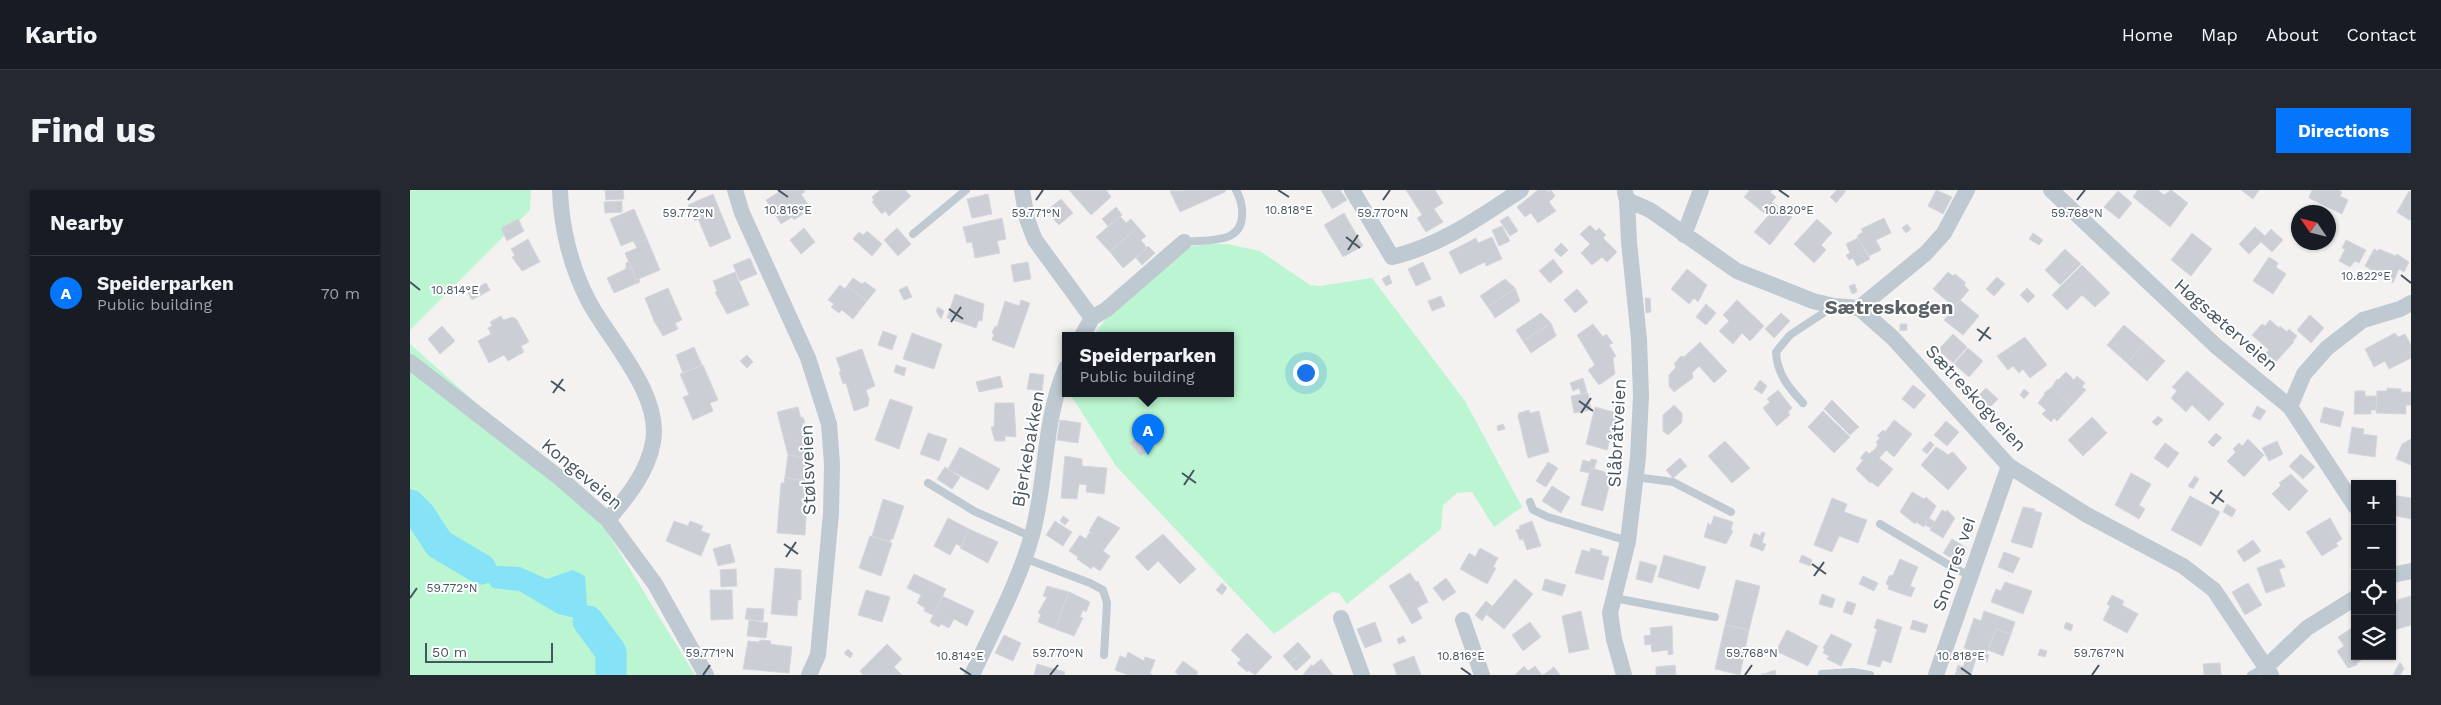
<!DOCTYPE html>
<html lang="en">
<head>
<meta charset="utf-8">
<style>
  body { margin:0; font-family:"Work Sans",sans-serif; background:#242831; color:#f1f3f6 }
  .controls { position:absolute; right:15px; bottom:15px; display:grid; overflow:hidden; border-radius:0px; box-shadow:0 1px 4px #0004 }
  .controls button { width:45px; height:45px; display:grid; place-items:center; padding:0; border:0; border-bottom:1px solid #363941; background:#171b24; color:#f1f3f6; font:25px sans-serif }
  .compass { position:absolute; left:1881px; top:15px; width:45px; height:45px; border-radius:50%; background:#171b24; box-shadow:0 1px 4px #0004; rotate:305deg }
  .scale { position:absolute; left:15px; bottom:12px; width:128px; box-sizing:border-box; padding-left:5px; border:2px solid #475561; border-top:0; font-size:14px; line-height:18px; white-space:nowrap; color:#475561; -webkit-text-stroke:4px #fff; paint-order:stroke }
  .you { position:absolute; left:895px; top:182px; width:18px; height:18px; margin:-12px; border:4px solid #fff; border-radius:50%; background:#1a73e8; box-shadow:0 0 0 8px #1a73e833 }
  .badge { display:grid; place-items:center; width:32px; height:32px; border-radius:50%; background:#0476fb; color:#fff; font-size:16px; font-weight:700 }
  .pin { position:absolute; translate:-50% -41px; filter:drop-shadow(0 1px 2px #0008) }
  .pin::after { content:''; position:absolute; top:26px; width:18px; height:15px; background:inherit; clip-path:polygon(0 0,100% 0,50% 100%) }
  .popup { position:absolute; left:652px; top:142px; width:172px; height:65px; box-sizing:border-box; display:grid; place-content:center; border-radius:0px; background:#171b24; filter:drop-shadow(0 1px 4px #0005); font-size:16px; white-space:nowrap; color:#9ea1a6 }
  .popup b { font-size:19px; color:#f1f3f6 }
  .popup::after { content:''; position:absolute; left:50%; top:100%; margin-left:-10px; border:10px solid transparent; border-top-color:#171b24 }
  .list { margin:0; padding:0; list-style:none }
  h2 { display:flex; justify-content:space-between; align-items:center; height:65px; margin:0; padding:0 20px; font-size:21px }
  h2 small { font-size:16px; font-weight:400; color:#9ea1a6 }
  .list li { display:grid; grid-template-columns:32px 1fr auto; gap:15px; align-items:center; box-sizing:border-box; height:75px; padding:0 20px; border-top:1px solid #363941 }
  .list b { display:block; font-size:19px; white-space:nowrap }
  .list p { margin:0; font-size:16px; white-space:nowrap; color:#9ea1a6 }
  .list em { font-size:16px; font-style:normal; color:#9ea1a6 }
  .icon { flex:none; width:28px; height:28px; fill:none; stroke:currentColor; stroke-width:2; stroke-linecap:round; stroke-linejoin:round }
  .map { position:relative; flex:none; width:2001px; height:485px; overflow:hidden; border-radius:0px }
  header { display:flex; align-items:center; gap:30px; box-sizing:border-box; height:70px; padding:0 25px; background:#171b24; border-bottom:1px solid #363941 }
  header strong { font-size:24px }
  nav { display:flex; gap:28px; margin-inline-start:auto; font-size:18px }
  .intro { display:flex; align-items:center; justify-content:space-between; box-sizing:border-box; height:120px; padding:0 30px }
  h1 { margin:0; font-size:35px }
  .button { padding:12px 22px; border-radius:0px; background:#0476fb; color:#fff; font-size:18px; font-weight:700 }
  main { display:flex; gap:30px; padding:0 30px }
  aside { flex:1; background:#171b24; border-radius:0px; box-shadow:0 1px 4px #0004 }
  .map>svg:first-child { display:block }
</style>
</head>
<body>
<header>
<strong>Kartio</strong>
<nav><a>Home</a><a>Map</a><a>About</a><a>Contact</a></nav>
</header>
<div class="intro"><h1>Find us</h1><a class="button">Directions</a></div>
<main>
<aside>
<h2>Nearby<small></small></h2>
<ul class="list">
<li><span class="badge">A</span><div><b>Speiderparken</b><p>Public building</p></div><em>70 m</em></li>
</ul>
</aside>
<div class="map">
<svg width="2001" height="485" viewBox="0 0 2001 485">
  <rect width="100%" height="100%" fill="#f4f1f1"/>
  <path fill="#bcf5d1" d="M0 0H121L120 20 0 140Z
    M796 54H817L850 61 900 95 910 96 962 88 1055 211 1112 317 1084 337 1062 302 1047 303 1033 315 1031 339 937 414 929 403 922 402 864 444 706 276 660 204H820V146H683L705 117 775 58Z
    M0 154 120 261 191 332 285 485H0Z"/>
  <path fill="#85e2f7" d="M74 375 110 377 137 389 163 380 175 386 178 431 148 424 109 401 83 398 70 383Z"/>
  <g fill="none" stroke-linecap="round" stroke-linejoin="round">
    <path stroke="#85e2f7" stroke-width="31" d="M0 315 10 325 29 354 71 379
      M178 431 201 462V485"/>
  </g>
  <path fill="#cbced4" stroke="#d5d7dd" d="M195 0H213L214 9 196 10Z
    M372 0H394L395 2 391 4 399 16 391 21 393 24 384 30 382 27 371 34 356 10Z
    M470 0H495L501 6 479 26 475 21 472 24 462 12 464 10 462 7Z
    M659 0H696L701 7 681 25Z
    M815 0V2L770 22 760 1Z
    M911 0H930L937 10 922 19Z
    M996 0H1025L1033 13 1024 19 1033 32 1016 42 1007 28 1012 25Z
    M1128 0H1137L1138 2 1141 0 1145 6 1139 12 1146 21 1128 33 1121 23 1115 27 1107 17Z
    M1340 0H1362L1360 2 1366 7 1362 12 1382 27 1360 55 1344 42 1358 26 1334 7Z
    M1427 0 1436 1 1426 13 1420 7Z
    M1526 0 1542 7 1533 24 1518 16Z
    M1728 0H1748L1754 5 1761 0 1778 13 1760 37 1723 7Z
    M1831 0H1849L1843 9Z
    M1902 0H1928L1932 2 1930 6 1938 10 1932 24 1899 8Z
    M1708 1 1722 13 1709 29 1694 17Z
    M1999 1 2001 2V30H1999L1987 22Z
    M303 4 321 48 300 57 288 29 285 31 278 15Z
    M578 4 582 24 562 28 557 9Z
    M651 9 663 23 649 35 636 21Z
    M212 11V22L195 23 194 12Z
    M706 17 712 25 698 36 692 29Z
    M224 19 237 49 225 54 223 51 211 56 200 29Z
    M934 23 953 56 933 67 914 35Z
    M710 26 716 33 721 29 728 37 700 62 686 47Z
    M1098 26 1108 41 1100 46 1090 31Z
    M592 28 596 49 587 51 590 63 565 68 562 52 557 53 553 37Z
    M1474 28 1481 43 1466 50 1471 60 1459 66 1447 46 1453 42 1451 39Z
    M108 29 114 41 97 51 91 38Z
    M1407 29 1422 43 1411 55 1416 60 1404 73 1384 54Z
    M1497 34 1501 39 1496 43 1492 38Z
    M1180 35 1186 41 1189 38 1196 45 1193 48 1207 62 1197 72 1192 67 1182 75 1171 63 1180 54 1170 44Z
    M1092 36 1100 51 1089 56 1082 40Z
    M728 37 736 46 731 50 737 58 713 78 700 62Z
    M1845 37 1855 46 1861 39 1873 50 1862 62 1851 52 1839 64 1829 54Z
    M394 38 405 52 391 64 380 50Z
    M487 38 501 54 488 66 474 50Z
    M457 41 472 54 462 66 443 49 449 42 453 45Z
    M1623 43 1633 50 1629 55 1619 49Z
    M1782 43 1802 59 1781 86 1761 70Z
    M1082 47 1092 69 1076 76 1075 72 1050 84 1039 62 1066 48 1068 53Z
    M1448 48 1460 69 1447 76 1443 68 1439 70 1436 65 1440 63 1436 54Z
    M118 49 130 72 112 81 102 67 105 66 101 59Z
    M237 49 250 80 226 90 215 63 227 58 225 54Z
    M1936 50 1956 60 1949 73 1945 71 1940 77 1929 71 1935 59 1932 58Z
    M1151 53 1158 60 1151 67 1144 60Z
    M738 56 745 63 732 75 726 68Z
    M1655 59 1671 74 1650 95 1635 80Z
    M1964 59 1968 61 1969 59 1986 66 1987 64 1999 72 1994 82 1989 79 1983 93 1955 76Z
    M1859 67 1868 73 1866 77 1876 84 1863 104 1843 91Z
    M340 68 347 84 330 91 323 75Z
    M1143 69 1153 82 1140 93 1129 81Z
    M219 72 226 90 229 89 230 92 204 103 197 88 216 79V73Z
    M618 72 621 89 604 92 601 75Z
    M1013 72 1021 89 1006 96 998 79Z
    M1672 75 1700 103 1685 117 1672 105 1657 120 1642 105Z
    M1277 79 1297 95 1288 112 1284 108 1279 114 1261 99Z
    M325 82 339 115 317 124 305 102 307 101 303 91Z
    M1538 82 1543 86 1545 84 1556 93 1554 95 1559 100 1544 117 1523 99Z
    M979 85 982 93 976 96 972 89Z
    M1587 87 1595 94 1584 106 1576 99Z
    M443 88 452 94 455 92 466 100 457 111 437 96Z
    M1095 89 1105 98 1078 117 1070 106Z
    M76 93 80 100 62 110 58 103Z
    M1445 94 1447 102 1442 104 1439 96Z
    M430 95 435 99 437 96 457 111 443 129 432 120 429 123 421 117 424 114 418 110Z
    M497 96 502 107 494 110 489 100Z
    M258 98 272 130 265 133 268 139 253 146 244 131 235 108Z
    M1105 98 1110 111 1085 128 1078 117Z
    M1617 98 1625 106 1618 113 1610 105Z
    M1167 99 1178 112 1165 123 1154 110Z
    M545 104 574 114 572 131 569 130 566 138 537 128Z
    M1031 106 1035 116 1022 121 1018 111Z
    M1235 108H1240L1241 122 1236 123Z
    M611 110 620 113 604 158 582 150 584 144 582 143 585 136 587 137 595 111 609 116Z
    M1327 110 1354 136 1340 151 1332 143 1323 154 1309 141 1319 131 1313 125Z
    M1550 110 1569 126 1553 145 1534 130Z
    M1296 114 1306 123 1296 135 1286 127Z
    M528 117 534 121 531 129 526 121Z
    M1131 123 1141 133 1113 151 1106 140Z
    M1371 123 1380 131 1364 148 1355 139Z
    M1900 125 1914 138 1901 153 1887 140Z
    M91 126 93 130 103 127 107 130 119 152 111 156 114 162 98 171 94 165 79 173 68 151 81 144 78 138 82 136 80 132Z
    M1860 130 1869 138 1870 136 1877 142 1879 139 1887 146 1883 151 1884 152 1862 176 1852 167 1859 160 1842 145 1852 134 1855 136Z
    M1141 133 1146 146 1121 163 1113 151Z
    M1183 134 1193 147 1196 144 1203 153 1199 155 1206 166 1203 168 1205 184 1189 195 1178 180 1185 175 1167 145Z
    M1490 134H1497V140L1490 141Z
    M1714 135 1735 153 1717 173 1697 155Z
    M32 136 45 151 30 164 18 149Z
    M473 141 487 146 482 160 468 155Z
    M502 143 532 154 524 179 493 169Z
    M1985 143 1988 147 1995 144 2001 155V168L1979 179 1975 171 1964 177 1955 159Z
    M1543 144 1557 157 1543 173 1528 160Z
    M1615 147 1637 175 1620 188 1613 179 1609 183 1603 176 1598 180 1587 166Z
    M1290 152 1317 181 1304 193 1289 176 1282 183 1283 188 1264 202 1259 196V185L1266 177 1264 174 1271 166 1274 167Z
    M1735 153 1755 171 1737 191 1717 173Z
    M284 157 292 175 273 183 266 165Z
    M1558 158 1573 171 1559 187 1544 174Z
    M452 159 465 196 456 200 459 209 458 216 444 221 436 193 433 194 429 182 431 181 426 168Z
    M337 165 343 172 337 178 330 171Z
    M293 175 308 210 300 213 303 221 283 230 273 207 279 205 270 184Z
    M486 175 496 178 494 186 484 182Z
    M1777 181 1814 214 1799 231 1782 215 1776 222 1761 208 1767 201 1762 197Z
    M1656 182 1664 190 1667 186 1675 193 1672 197 1676 200 1661 216 1642 197 1647 189 1648 190Z
    M620 183 634 185 632 201 617 199Z
    M590 186 593 197 569 202 566 192Z
    M1173 188 1177 202 1171 204 1169 198 1163 201 1160 193Z
    M1350 190 1357 196 1352 204 1344 199Z
    M1503 195 1516 205 1504 219 1492 209Z
    M1642 197 1661 216 1647 231 1644 228 1641 232 1632 224 1636 220 1628 213 1635 204 1634 203Z
    M1576 198 1588 209 1575 222 1563 211Z
    M1977 198 1991 199V202H2001V215H1996V224L1966 223 1967 201H1977Z
    M1614 199 1619 203 1614 209 1610 205Z
    M1368 200 1382 218 1378 222 1380 225 1367 236 1353 218 1360 212 1357 209Z
    M1945 201H1955V206H1967L1966 220H1961V224H1944Z
    M1178 203 1181 220 1164 223 1161 206Z
    M480 209 503 217 489 259 465 250Z
    M1422 210 1449 237 1440 245 1414 219Z
    M585 213H604L606 247 595 246V251H585L581 237H584Z
    M1264 215 1272 223V232L1258 245 1253 241V225Z
    M1847 216 1856 221 1850 230 1842 226Z
    M388 217 391 228 393 227 395 233H392L398 254 395 255V268L378 265 367 222Z
    M1185 217 1207 223 1197 260 1176 254Z
    M1914 217 1934 222 1930 237 1910 232Z
    M1119 220 1120 223 1129 221 1139 262 1118 268 1108 226 1109 223Z
    M1413 221 1440 247 1424 263 1398 237Z
    M1748 226 1753 230 1747 236 1742 232Z
    M1682 227 1697 243 1673 266 1658 250Z
    M650 230 671 233 668 253 647 250Z
    M1484 230 1502 244 1484 267 1476 260 1472 265 1465 259 1468 254 1466 252 1470 248 1467 246 1473 240 1475 242Z
    M1536 231 1549 242 1537 256 1524 245Z
    M1093 234 1095 239 1088 241 1087 236Z
    M740 236 751 249 731 266 720 253Z
    M1942 237 1954 239 1953 244 1967 246 1965 267 1938 263Z
    M518 243 537 249 529 271 510 264Z
    M1806 243 1812 248 1803 257 1798 252Z
    M1838 249 1854 265 1834 287 1817 271 1826 262 1823 259 1829 253 1832 256Z
    M2001 249V275L1986 269 1992 254Z
    M1315 251 1340 278 1322 293 1298 266Z
    M1520 251 1524 255 1517 264 1512 260Z
    M1867 251 1873 264 1859 271 1852 258Z
    M1755 253 1769 263 1758 278 1744 268Z
    M550 257 590 279 578 300 538 279Z
    M1526 257 1536 263 1537 265 1543 262 1557 278 1538 300 1511 275Z
    M1465 259 1472 265 1469 268 1483 279 1468 297 1461 292 1460 293 1446 279 1453 270 1450 268 1456 261 1459 264Z
    M1891 264 1905 277 1893 289 1879 276Z
    M378 265 398 269V292L375 287Z
    M655 266 672 269V276L697 278 694 304 676 302 677 295 669 294 667 309 651 308Z
    M1270 268 1277 276 1263 288 1256 280Z
    M1181 269 1187 270 1184 279 1181 278 1180 283 1170 281 1173 270 1180 272Z
    M1138 272 1148 278 1136 297 1126 291Z
    M535 277 550 287 542 299 527 289Z
    M1181 278 1202 284 1193 321 1171 315Z
    M1721 283 1741 294 1729 315 1735 319 1729 329 1705 315Z
    M1881 284 1898 301 1879 321 1862 304 1871 295 1869 293Z
    M1785 286 1789 289 1783 299 1778 296Z
    M375 287 398 292 395 345 367 343 371 293H374Z
    M1142 296 1160 307 1151 323 1132 311Z
    M1502 302 1514 309 1516 307 1526 316 1514 337 1506 332 1505 334 1490 322Z
    M1982 305 2001 308V329L1982 325Z
    M1780 306 1810 322 1791 356 1761 340Z
    M1422 308 1437 314 1434 322 1457 330 1448 353 1429 346 1422 362 1404 355Z
    M473 309 494 316 483 349H481L480 352 462 346Z
    M1817 314 1826 320 1822 327 1813 322Z
    M1613 317 1625 319 1624 321 1632 323 1622 358 1601 352Z
    M1532 320 1536 322 1537 320 1545 328 1533 348 1520 340Z
    M653 326 659 330 655 335 650 331Z
    M688 326 710 338 693 361 700 366 690 381 683 376 681 379 667 369 668 367 659 361 670 345 676 349 679 343 682 344 679 341Z
    M1304 326 1323 332 1321 340 1323 341 1316 354 1294 347 1298 333 1301 335Z
    M538 328 559 339 551 356 546 354 540 365 524 356Z
    M1519 328 1525 332 1521 338 1515 335Z
    M1920 328 1932 349 1926 353 1928 356 1912 366 1896 342Z
    M264 331 278 336 280 331 293 336 291 341 300 344 291 366 256 351Z
    M645 331 662 342 653 356 636 345Z
    M1122 331 1131 356 1117 360 1113 349 1110 350 1106 340 1110 339 1109 336Z
    M559 339 588 352 578 373 550 358Z
    M1352 342 1355 343 1352 353 1356 354 1353 361 1340 356 1344 343 1350 346Z
    M753 344 786 379 770 394 748 371 738 381 725 367Z
    M460 346 482 353 471 386 449 378Z
    M1542 349 1557 358 1548 372 1533 363Z
    M1843 350 1851 361 1834 372 1827 361Z
    M320 354 325 372 308 376 303 359Z
    M1070 358 1088 368 1083 377 1086 378 1077 394 1050 379 1059 363 1065 367Z
    M1181 358 1192 361 1191 365 1199 367 1193 390 1165 383 1172 360 1180 362Z
    M1594 362 1610 368 1603 383 1588 377Z
    M1254 365 1296 377 1289 399 1248 387Z
    M1392 365 1402 370 1400 376 1389 372Z
    M1490 369 1508 377 1500 396 1505 398 1501 407 1478 399 1479 396 1476 394 1479 386 1483 385Z
    M1871 369 1875 377 1869 379 1875 396 1856 403 1847 378Z
    M1230 371 1247 376 1242 393 1226 389Z
    M365 378 391 380V410H388L387 426 361 424Z
    M326 379 327 396 311 397 310 380Z
    M1000 383 1006 392 1008 391 1018 412 1007 418 1012 428 1002 434 979 396Z
    M504 384 536 399 523 425 514 421 515 418 507 413 511 405 497 398Z
    M1453 386 1468 393 1464 401 1449 394Z
    M1036 388 1046 402 1033 411 1023 398Z
    M1105 389 1123 404 1094 439 1076 424Z
    M1135 389 1156 395 1152 406 1132 400Z
    M1326 390 1350 396 1339 440 1315 435Z
    M1595 392 1622 401 1613 424 1581 412 1586 399 1591 401Z
    M812 393 817 398 812 405 806 400Z
    M1838 393 1852 415 1835 425 1822 402Z
    M637 396 659 402 645 439 628 432 631 424 628 423 637 407 633 406Z
    M300 400H322L323 429 301 430Z
    M456 400 480 407 472 432 448 425Z
    M659 402 680 412 676 422 673 420 670 427 673 428 664 446 645 439Z
    M1412 404 1425 409 1422 418 1409 414Z
    M1702 405 1714 411 1712 415 1728 424 1717 443 1693 430 1700 416 1697 414Z
    M532 406 564 421 557 436 544 429 539 438 531 434 529 437 520 432Z
    M2001 406V435L1984 440 1982 414 1988 412 1987 410Z
    M1076 411 1082 416 1072 431 1065 425Z
    M1437 411 1446 414 1442 425 1433 422Z
    M337 418 354 419 353 431 335 429Z
    M1171 421 1179 459 1159 463 1152 426Z
    M1574 421 1605 432 1601 444 1586 439 1576 464 1579 465 1577 472 1568 469 1570 464 1554 458 1564 428 1571 431Z
    M1467 429 1492 437 1481 473 1472 470 1470 477 1457 474 1467 439 1464 438Z
    M339 430 358 433 356 448 337 446Z
    M1503 430 1518 435 1515 443 1500 439Z
    M965 432 972 451 955 458 947 439Z
    M1120 432 1131 447 1113 461 1102 445Z
    M1656 432 1663 435 1661 441 1654 438Z
    M1315 435 1339 440 1330 485 1305 479Z
    M1262 436 1263 464 1258 465V460L1242 462 1241 454 1235 455 1234 446 1241 445 1240 438Z
    M1945 436V466H1952L1954 468 1946 474 1947 475 1938 478 1927 461 1934 456 1928 447Z
    M1586 439 1601 444 1593 466 1578 460Z
    M1377 440 1408 456 1398 476 1366 461Z
    M837 443 862 467 845 485 838 480 837 482 827 473 831 470 821 460Z
    M1421 444 1442 454 1431 476 1417 469 1419 466 1413 463 1415 459 1413 458Z
    M594 445 611 453 603 471 585 463Z
    M993 446 996 451 989 454 987 449Z
    M350 450 361 451 360 454 382 457 379 483 333 479 338 451 349 452Z
    M888 452 895 460 879 473 873 466Z
    M477 454 492 469 484 477 492 485H453L450 481Z
    M438 459 443 464 440 468 434 463Z
    M1630 459 1637 461 1635 467 1628 465Z
    M895 460 901 467 886 481 879 473Z
    M718 462 734 471 735 467 745 470 740 483 742 485H718L705 480 710 466 716 468Z
    M1004 466 1011 485H987L983 474Z
    M1557 466 1566 469 1561 485H1545L1548 475 1553 477Z
    M911 469 923 485H893L901 475 903 476Z
    M773 471 788 482 786 485H769L765 482Z
    M1990 472 1994 479 1990 485H1983Z
    M1810 473 1811 485H1794L1793 474Z
    M627 474 655 482 654 485H624Z
    M1265 475 1266 485H1246V477Z
    M1114 476 1118 481 1125 476 1132 485H1105Z
    M1144 477 1150 485H1133Z
    M1365 480 1366 485 1351 484H1354Z"/>
  <g fill="none" stroke-linecap="round" stroke-linejoin="round">
    <path stroke="#bec9d2" stroke-width="8" d="M503 44 556 0
      M774 52C796 49 830 55 832 27 833 16 831 9 826 0
      M1393 213C1379 198 1367 184 1366 162L1380 145 1424 116
      M1225 287 1263 292 1321 322
      M518 293 564 321 622 347
      M1120 312 1123 320 1138 327 1218 351
      M1470 334 1544 378 1561 386
      M614 368 680 393 693 400 697 413 694 465
      M1204 408 1305 427
      M1412 484 1443 482 1460 485
      M1841 485 1856 477"/>
    <path stroke="#bec9d2" stroke-width="16" d="M150 0C151 37 161 77 178 110 199 150 252 204 243 252 238 282 217 307 198 330
      M325 0 332 23 398 168 419 234 422 274 421 323 408 465 399 485
      M612 0 617 29 625 50 682 128 672 146
      M942 0 982 67C1030 56 1070 27 1111 0
      M1641 0 1806 156 1880 217 1945 316
      M1217 10 1240 20 1327 81 1403 111 1424 116 1449 118 1483 148 1599 276 1677 325 1773 376 1804 400 1861 485
      M1274 45 1291 0
      M1449 118 1516 63 1534 43 1557 0
      M682 128 697 119 774 52
      M0 172 151 289 198 330 245 394 296 485
      M1880 217 1894 184 1917 158 1953 130 1990 119 2001 113
      M1982 385 2001 381
      M931 428 952 485
      M1053 430 1072 485
      M1856 477 1897 438 1945 408
      M562 485C582 441 609 392 622 345 637 291 633 230 656 178
      M1214 485 1204 449 1200 423 1218 351 1228 267 1231 206 1229 149 1219 52 1217 10 1215 2
      M1526 485 1599 276"/>
  </g>
  <path fill="none" stroke="#475561" stroke-width="2" d="M368 0 378 7M868 0 879 7M1369 0 1379 7M278 10 286 0M626 10 633 0M973 10 980 0M1667 10 1675 0M936 47 950 58M938 60 948 45M1991 85 2001 93M0 92 10 100M539 119 553 129M541 132 551 117M1567 139 1581 149M1569 151 1579 137M141 191 155 201M143 203 153 189M1169 211 1183 221M1171 223 1181 208M772 283 786 293M774 295 784 280M1800 302 1814 312M1802 314 1812 300M374 354 388 364M376 367 386 352M1402 374 1416 384M1404 386 1414 372M0 408 7 398M550 478 561 485M1051 478 1061 485M1551 478 1561 485M293 485 300 475M640 485 648 475M1335 485 1342 475M1682 485 1689 475"/>
  <g text-anchor="middle" stroke-width="4" stroke-linejoin="round" paint-order="stroke">
    <g font-size="18" fill="#475561" stroke="#fff">
      <text transform="translate(1816 135) rotate(41)" y="6">Høgsæterveien</text>
      <text transform="translate(1566 208) rotate(47)" y="6">Sætreskogveien</text>
      <text transform="translate(1207 243) rotate(-87)" y="6">Slåbråtveien</text>
      <text transform="translate(618 259) rotate(-80)" y="6">Bjerkebakken</text>
      <text transform="translate(398 280) rotate(-92)" y="6">Stølsveien</text>
      <text transform="translate(172 284) rotate(40)" y="6">Kongeveien</text>
      <text transform="translate(1544 374) rotate(-71)" y="6">Snorres vei</text>
    </g>
    <g font-size="20" font-weight="bold" fill="#5d6267" stroke="#fff">
      <text x="1479" y="124">Sætreskogen</text>
    </g>
  </g>
  <g font-size="12" text-anchor="middle" fill="#475561" stroke="#fff" stroke-width="4" stroke-linejoin="round" paint-order="stroke">
    <text x="378" y="24">10.816°E</text>
    <text x="879" y="24">10.818°E</text>
    <text x="1379" y="24">10.820°E</text>
    <text x="278" y="27">59.772°N</text>
    <text x="626" y="27">59.771°N</text>
    <text x="973" y="27">59.770°N</text>
    <text x="1667" y="27">59.768°N</text>
    <text x="1956" y="90">10.822°E</text>
    <text x="45" y="104">10.814°E</text>
    <text x="42" y="402">59.772°N</text>
    <text x="300" y="467">59.771°N</text>
    <text x="648" y="467">59.770°N</text>
    <text x="1342" y="467">59.768°N</text>
    <text x="1689" y="467">59.767°N</text>
    <text x="550" y="470">10.814°E</text>
    <text x="1051" y="470">10.816°E</text>
    <text x="1551" y="470">10.818°E</text>
  </g>
</svg>
<div class="controls">
<button>+</button>
<button>−</button>
<button><svg class="icon" aria-label="locate" viewBox="0 0 24 24"><circle cx="12" cy="12" r="6"/><path d="M12 2v4M12 18v4M2 12h4M18 12h4"/></svg></button>
<button><svg class="icon" aria-label="layers" viewBox="0 0 24 24"><path d="M12 4l9 5-9 5-9-5zM3 14l9 5 9-5"/></svg></button>
</div>
<svg class="compass" viewBox="-18 -18 36 36"><path d="M0-13l5 13h-10z" fill="#e53935"/><path d="M0 13l5-13h-10z" fill="#9ea1a6"/></svg>
<div class="scale">50 m</div>
<div class="you"></div>
<div class="pin badge" style="left:738px;top:265px">A</div>
<div class="popup"><b>Speiderparken</b>Public building</div>
</div>
</main>
</body>
</html>
